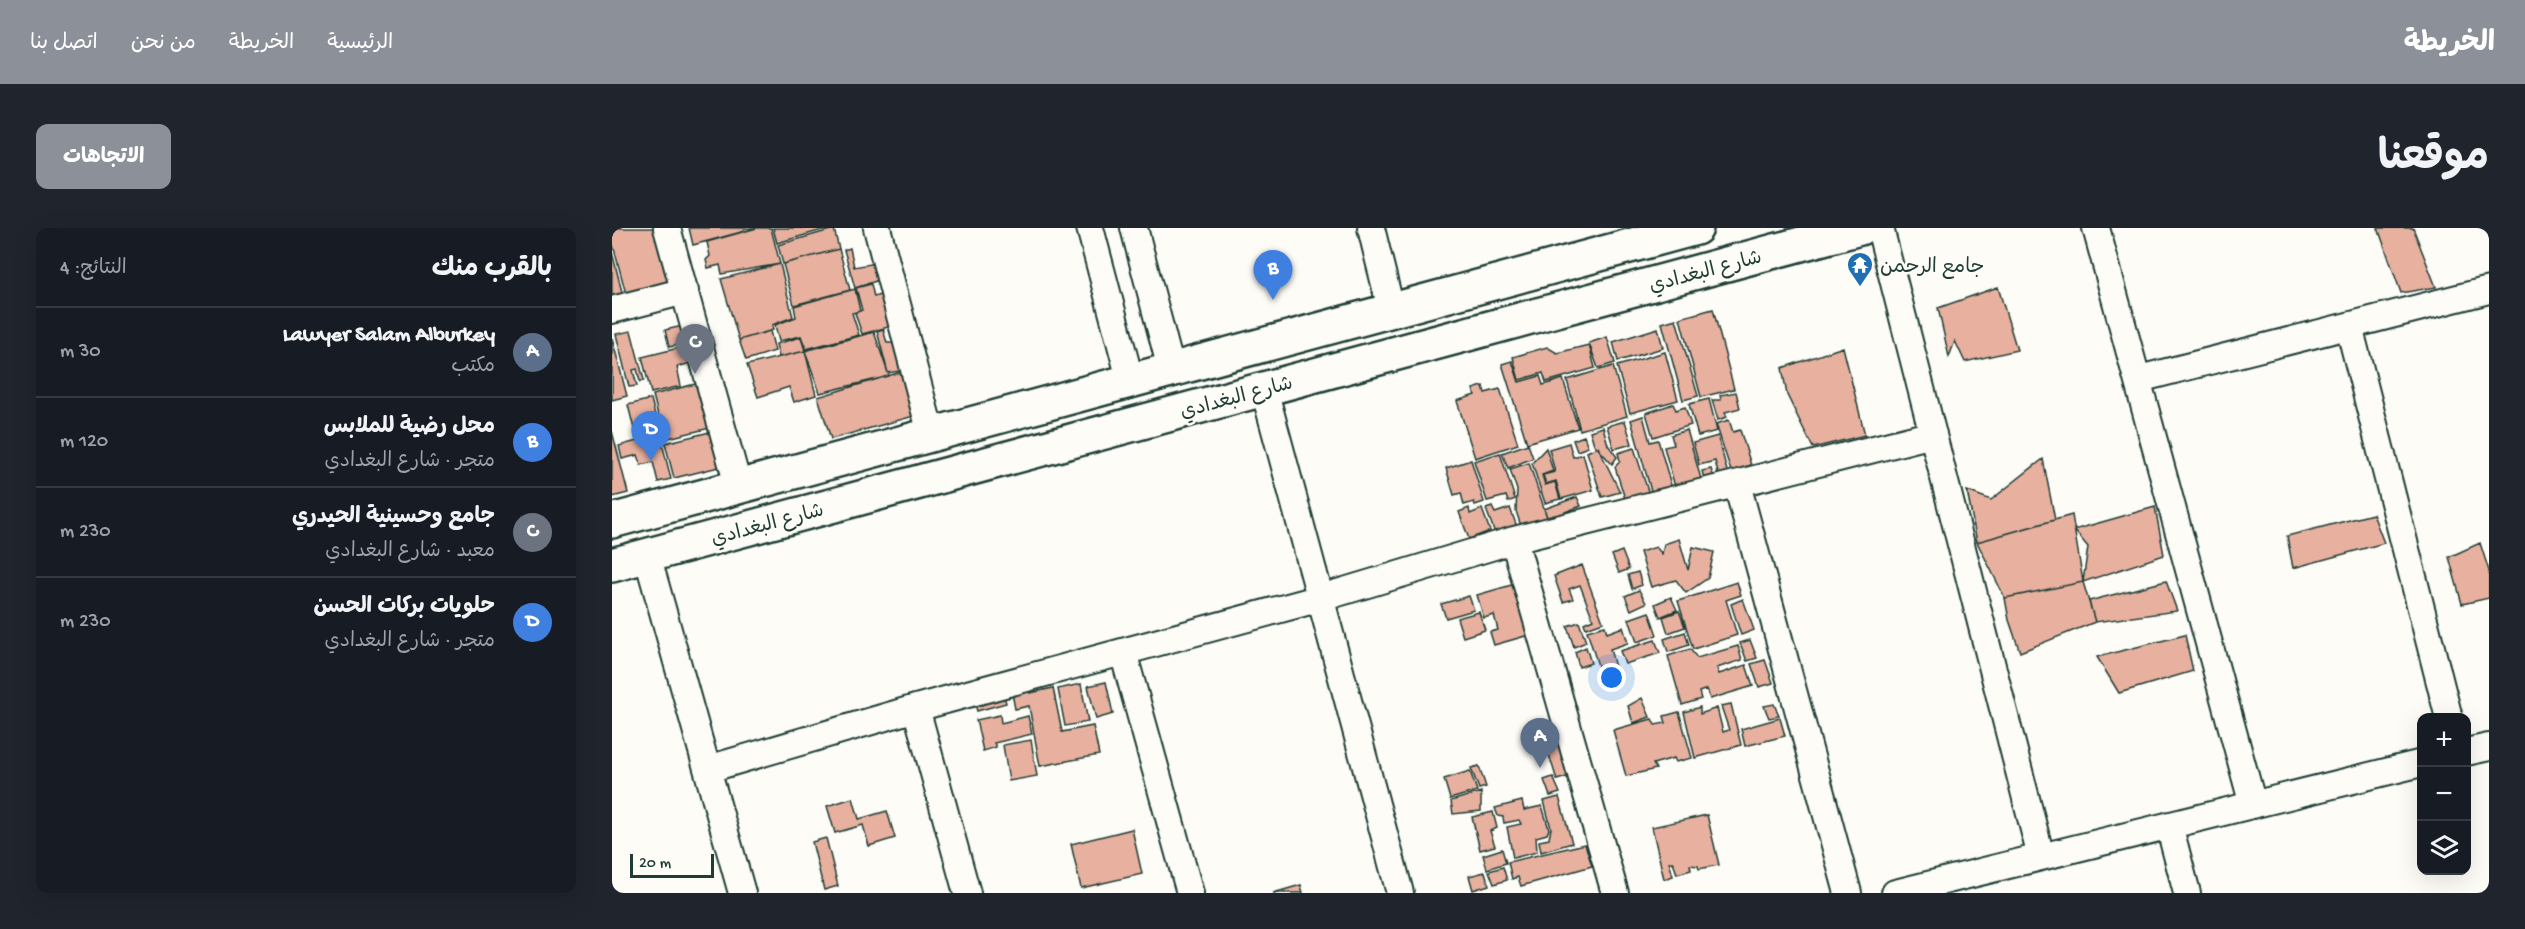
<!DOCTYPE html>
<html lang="ar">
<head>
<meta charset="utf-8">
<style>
  body { margin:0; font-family:"Gochi Hand","Playpen Sans Arabic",sans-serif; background:#20242c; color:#f1f3f6; direction:rtl }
  .controls { position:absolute; right:18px; bottom:18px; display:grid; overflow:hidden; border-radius:12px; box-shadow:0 6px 24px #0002 }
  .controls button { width:54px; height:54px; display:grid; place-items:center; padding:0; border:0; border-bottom:2px solid #363941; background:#171b24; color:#f1f3f6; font:30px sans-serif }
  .scale { position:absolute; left:18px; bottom:15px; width:84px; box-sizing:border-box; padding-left:6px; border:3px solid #1f3d34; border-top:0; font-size:16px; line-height:21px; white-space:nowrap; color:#1f3d34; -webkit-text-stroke:4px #fdfcf7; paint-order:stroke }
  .you { position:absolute; left:1000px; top:450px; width:21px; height:21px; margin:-15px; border:4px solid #fff; border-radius:50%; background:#1a73e8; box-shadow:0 0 0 9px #1a73e833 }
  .badge { display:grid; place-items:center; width:39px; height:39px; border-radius:50%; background:#8c9099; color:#fff; font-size:20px; font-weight:700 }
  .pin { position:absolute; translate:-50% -50px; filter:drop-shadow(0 2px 3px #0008) }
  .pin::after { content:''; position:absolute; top:32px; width:21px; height:18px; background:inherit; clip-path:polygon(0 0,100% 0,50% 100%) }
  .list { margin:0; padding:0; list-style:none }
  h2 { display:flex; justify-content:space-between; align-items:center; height:78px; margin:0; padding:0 24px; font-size:26px }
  h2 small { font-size:20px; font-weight:400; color:#9ea1a6 }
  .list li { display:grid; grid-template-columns:39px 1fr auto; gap:18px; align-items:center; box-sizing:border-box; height:90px; padding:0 24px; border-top:2px solid #363941 }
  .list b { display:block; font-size:22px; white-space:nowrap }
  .list p { margin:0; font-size:20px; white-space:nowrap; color:#9ea1a6 }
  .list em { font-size:20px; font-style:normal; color:#9ea1a6 }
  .icon { flex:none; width:33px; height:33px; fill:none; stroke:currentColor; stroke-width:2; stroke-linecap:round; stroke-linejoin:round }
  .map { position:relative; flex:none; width:1877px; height:665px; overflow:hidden; direction:ltr; border-radius:12px }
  header { display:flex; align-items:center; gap:36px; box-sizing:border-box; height:84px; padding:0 30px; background:#8c9099; color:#fff }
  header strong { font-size:28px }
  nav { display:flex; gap:33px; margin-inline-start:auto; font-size:21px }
  .intro { display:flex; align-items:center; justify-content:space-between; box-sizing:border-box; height:144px; padding:0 36px }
  h1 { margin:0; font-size:42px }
  .button { padding:15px 27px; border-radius:12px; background:#8c9099; color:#fff; font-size:21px; font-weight:700 }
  main { display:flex; gap:36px; padding:0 36px }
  aside { flex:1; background:#171b24; border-radius:12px; box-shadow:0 6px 24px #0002 }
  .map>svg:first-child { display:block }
</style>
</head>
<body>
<header>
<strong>الخريطة</strong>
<nav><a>الرئيسية</a><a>الخريطة</a><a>من نحن</a><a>اتصل بنا</a></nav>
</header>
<div class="intro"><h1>موقعنا</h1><a class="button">الاتجاهات</a></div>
<main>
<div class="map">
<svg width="1877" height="665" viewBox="0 0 1877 665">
  <rect width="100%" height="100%" fill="#fdfcf7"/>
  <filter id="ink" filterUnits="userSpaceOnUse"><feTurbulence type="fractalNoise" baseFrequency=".0167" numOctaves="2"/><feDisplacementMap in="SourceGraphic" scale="12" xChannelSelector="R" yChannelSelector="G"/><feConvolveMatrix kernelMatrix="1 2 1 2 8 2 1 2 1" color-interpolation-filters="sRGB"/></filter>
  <g filter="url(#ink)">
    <path fill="#e8b09f" stroke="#1f3d34" stroke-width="1.5" d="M0 0H43L57 55 14 66 0 13Z
      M77 0H144L81 17Z
      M145 0H159L168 36 110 46 108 37 96 40 94 32 98 28 95 14Z
      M161 0H214V1L165 15Z
      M1766 0H1801L1824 59 1789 65Z
      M222 1 227 21 171 36 166 17Z
      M238 20 242 39 270 34 273 50 243 60 232 22Z
      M227 21 238 62 182 77 171 36Z
      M0 24 11 68 0 70Z
      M168 36 181 89 160 97 161 102 127 112 109 51Z
      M259 56 262 69 271 66 280 98 250 106 243 85 250 82 244 60Z
      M1386 59 1405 122 1353 134 1343 113 1337 129 1326 80Z
      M243 61 248 83 240 85 247 107 194 121 189 108 167 113 163 97 184 89 182 78Z
      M1101 81 1122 161 1089 169 1068 90Z
      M1064 91 1086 168 1071 172 1050 95Z
      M71 98 75 115 57 119 53 102Z
      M1046 100 1051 120 1006 133 1001 114Z
      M271 101 275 115H284L293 142 276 145 265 103Z
      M19 103 32 152 28 154 25 141 21 142 25 158 17 159 4 106Z
      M158 103 163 123 134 132 127 112Z
      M262 104 277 148 208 165 193 123Z
      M189 109 193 123 167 129 164 116Z
      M995 109 1003 135 986 140 977 115Z
      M0 110 15 168 0 172Z
      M977 117 983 140 934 154 931 145 907 152 901 129 935 119 945 125Z
      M75 118 79 135 65 139 69 158 39 165 30 129Z
      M1231 119 1253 207 1201 220 1175 167 1170 140Z
      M193 123 204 167 182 174 177 159 146 169 135 137Z
      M1053 124 1066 172 1018 185 1005 138Z
      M900 133 907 154 928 148 931 157 951 151 966 200 915 215 890 136Z
      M1001 138 1015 188 968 202 955 152Z
      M289 144 302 188 219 211 206 169Z
      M87 155 98 200 52 211 41 167Z
      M871 158 873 165 888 161 906 216 863 230 845 173 863 167 861 161Z
      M1124 164 1128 180 1113 184 1115 189 1106 192 1100 172H1109L1108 167Z
      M39 171 59 251 46 254 41 234 29 237 26 227 10 231 7 218 25 213 16 177Z
      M1097 171 1105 203 1086 208 1077 176Z
      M1061 176 1064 182 1073 179 1079 197 1041 209 1034 185Z
      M1031 188 1038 214 1046 212 1061 264 1041 270 1019 192Z
      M1117 192 1121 204 1128 202 1139 237 1119 243 1104 196Z
      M1013 193 1020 216 1002 221 995 198Z
      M991 199 996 217 1005 229 1000 236 982 216 978 203Z
      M1075 202 1091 258 1065 266 1052 219 1062 217 1059 207Z
      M0 203 16 265 0 269Z
      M98 204 107 239 62 250 53 215Z
      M972 208 976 219 965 223 961 212Z
      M1106 208 1117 251 1108 253 1103 233 1087 237 1081 215Z
      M957 215 961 229 971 226 981 262 949 271 944 253 934 256 931 247 943 244 937 221Z
      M916 216 921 230 896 240 890 225Z
      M986 219 1008 264 990 269 975 224Z
      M934 220 941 243 930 247 933 257 943 254 948 271 933 275 920 235Z
      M1022 220 1037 266 1014 274 1003 239 1008 233 1006 225Z
      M888 225 903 271 896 274 894 268 875 273 862 233Z
      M1431 231 1443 292 1365 314 1355 263 1379 272Z
      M859 232 872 274 863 277 862 274 852 277 849 265 842 267 834 240Z
      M917 235 937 295 911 304 904 283 905 262 898 241Z
      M1099 241 1104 256 1094 259 1090 243Z
      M965 269 969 278 953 284 958 299 941 305 932 281Z
      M880 279 883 285 898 280 905 299 884 308 874 281Z
      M1543 279 1552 327 1471 354 1476 319 1462 302Z
      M857 280 858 286 870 281 878 303 857 311 847 284Z
      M1761 286 1772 315 1681 340 1675 308Z
      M1460 287 1471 354 1393 370 1365 314Z
      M1067 311 1076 342 1081 319 1102 324 1096 350 1074 365 1064 352 1039 359 1028 324 1044 319 1050 326 1052 316Z
      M1868 315 1877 343V370L1850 376 1837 329Z
      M1010 323 1017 341 1007 345 1000 327Z
      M970 337 991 394 974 400 972 395 981 391 968 357 957 361 961 371 951 374 942 348Z
      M1026 344 1030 357 1020 361 1016 347Z
      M1554 353 1565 383 1483 394 1477 373Z
      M910 354 924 405 882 417 878 404 886 402 882 387 872 390 865 367Z
      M1125 354 1129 367 1114 372 1125 407 1081 421 1066 373Z
      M1471 354 1483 394 1408 424 1397 392 1393 370Z
      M1027 362 1034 375 1019 382 1013 368Z
      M857 368 862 382 834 390 829 376Z
      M1059 369 1065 382 1048 389 1043 376Z
      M1131 371 1142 402 1129 407 1119 376Z
      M1067 383 1073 399 1056 405 1051 389Z
      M867 384 873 402 851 409 845 390Z
      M1037 384 1045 407 1025 414 1017 391Z
      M967 394 974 414 962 419 955 398Z
      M993 398 995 405 1011 399 1016 415 998 421 1003 439 988 444 975 403Z
      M1073 404 1077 417 1056 424 1052 411Z
      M1573 407 1581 443 1507 465 1485 429Z
      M1043 412 1048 425 1013 436 1008 423Z
      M1138 412 1145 430 1135 433 1128 415Z
      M1126 418 1130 432 1105 440 1107 446 1134 437 1141 458 1098 471 1095 461 1087 464 1089 471 1070 477 1056 428 1078 421 1085 430Z
      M974 419 979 435 967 439 963 424Z
      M1153 432 1161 455 1147 459 1139 436Z
      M494 454 501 486 484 491 476 458Z
      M416 456 418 465 441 460 450 504 481 498 487 527 428 538 417 478 403 481 399 460Z
      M469 456 476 494 453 498 446 461Z
      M390 461 394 475 365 483 361 469Z
      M1030 470 1038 489 1021 495 1016 478Z
      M1119 476 1129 517 1083 530 1072 484 1088 479V486L1105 480 1111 504 1117 502 1109 478Z
      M1162 476 1167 488 1157 490 1152 478Z
      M1067 484 1080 530 1064 534 1062 530 1041 536 1044 541 1014 548 1001 502 1040 491 1043 497 1054 495 1052 488Z
      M388 487 389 495 416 488 420 506 382 515 384 519 371 523 364 492Z
      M1168 490 1173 508 1133 518 1129 501Z
      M950 509 961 547 945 552 933 514Z
      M419 512 425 548 397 553 391 517Z
      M867 538 874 559 867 561 859 540Z
      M858 543 865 563 838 571 832 551Z
      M941 549 948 565 938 568 932 552Z
      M869 564V583L841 586 839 573Z
      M947 569 960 615 929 624 927 613 937 611 939 600 932 573Z
      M241 570 247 591 275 583 283 610 257 618 251 597 223 605 215 578Z
      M910 573 912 582 930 578 937 601 935 606 924 609 925 624 901 630 895 599 909 596 907 592 892 595 891 589 886 588 883 580Z
      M881 584 885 600 878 603 883 618 868 622 860 589Z
      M1095 587 1107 637 1087 641 1086 638 1078 637 1079 642 1065 646 1061 634H1057L1061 648 1052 651 1040 599Z
      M520 601 530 646 469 660 459 616Z
      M214 610 226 658 212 662 200 614Z
      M973 616 980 638 909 658 906 649 900 651 896 634Z
      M890 621 894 635 875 641 871 627Z
      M891 639 895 652 882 656 877 643Z
      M873 644 877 657 861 662 857 648Z
      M689 657 691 665H661Z"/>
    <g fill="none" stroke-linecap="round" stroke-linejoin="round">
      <defs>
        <path id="street" d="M55 0 127 261
          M265 0 319 206
          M478 0 518 151
          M522 0 559 141
          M759 0 779 81
          M1268 0 1429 629
          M1484 0 1641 577
          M0 82 73 63
          M1737 98 1837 490
          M1527 151 1877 62
          M652 161 788 665
          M1125 256 1236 665
          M902 312 1003 665
          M35 327 130 665
          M511 424 578 665
          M304 480 355 665
          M1854 524 1877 519
          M96 541 304 480 709 370 902 312 1321 206
          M1557 597 1575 665
          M1283 665 1810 535"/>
        <path id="secondary" d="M0 293 1084 0
          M0 337 1248 0"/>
      </defs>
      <use href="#street" stroke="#1f3d34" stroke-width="30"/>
      <use href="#secondary" stroke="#1f3d34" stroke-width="38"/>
      <use href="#street" stroke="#fdfcf7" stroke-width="26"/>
      <use href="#secondary" stroke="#fdfcf7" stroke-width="33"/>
    </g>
  </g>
  <defs>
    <symbol id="temple-pin" viewBox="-11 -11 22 30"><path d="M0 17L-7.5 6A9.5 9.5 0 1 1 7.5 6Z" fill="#1f6fb2" stroke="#fdfcf7"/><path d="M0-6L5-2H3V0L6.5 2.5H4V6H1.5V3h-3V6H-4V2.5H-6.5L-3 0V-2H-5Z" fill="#fff"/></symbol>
  </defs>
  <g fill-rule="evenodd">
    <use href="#temple-pin" x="1233" y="22" width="30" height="40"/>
  </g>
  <g text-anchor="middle" stroke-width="5" stroke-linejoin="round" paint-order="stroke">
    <g font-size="20" fill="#1f3d34" stroke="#fdfcf7" text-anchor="start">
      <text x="1268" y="44">جامع الرحمن</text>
    </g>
    <g font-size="20" fill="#1f3d34" stroke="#fdfcf7">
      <text transform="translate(1093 42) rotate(-15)" y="7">شارع البغدادي</text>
      <text transform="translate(624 168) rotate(-15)" y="7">شارع البغدادي</text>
      <text transform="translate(155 295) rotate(-15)" y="7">شارع البغدادي</text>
    </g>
  </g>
</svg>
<div class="controls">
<button>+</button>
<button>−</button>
<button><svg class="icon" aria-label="layers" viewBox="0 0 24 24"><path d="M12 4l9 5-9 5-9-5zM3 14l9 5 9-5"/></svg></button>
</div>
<div class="scale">20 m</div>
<div class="you"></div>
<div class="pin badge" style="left:928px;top:540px;background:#5c6f8a">A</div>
<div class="pin badge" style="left:661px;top:72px;background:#3f7fe0">B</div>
<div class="pin badge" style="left:83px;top:146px;background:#6b7280">C</div>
<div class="pin badge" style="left:39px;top:233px;background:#3f7fe0">D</div>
</div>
<aside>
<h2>بالقرب منك<small>النتائج: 4</small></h2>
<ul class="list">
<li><span class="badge" style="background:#5c6f8a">A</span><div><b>Lawyer Salam Alburkey</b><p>مكتب</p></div><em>30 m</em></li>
<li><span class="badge" style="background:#3f7fe0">B</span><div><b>محل رضية للملابس</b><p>متجر · شارع البغدادي</p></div><em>120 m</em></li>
<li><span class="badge" style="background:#6b7280">C</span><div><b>جامع وحسينية الحيدري</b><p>معبد · شارع البغدادي</p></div><em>230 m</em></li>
<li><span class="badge" style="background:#3f7fe0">D</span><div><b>حلويات بركات الحسن</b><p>متجر · شارع البغدادي</p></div><em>230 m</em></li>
</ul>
</aside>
</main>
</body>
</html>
